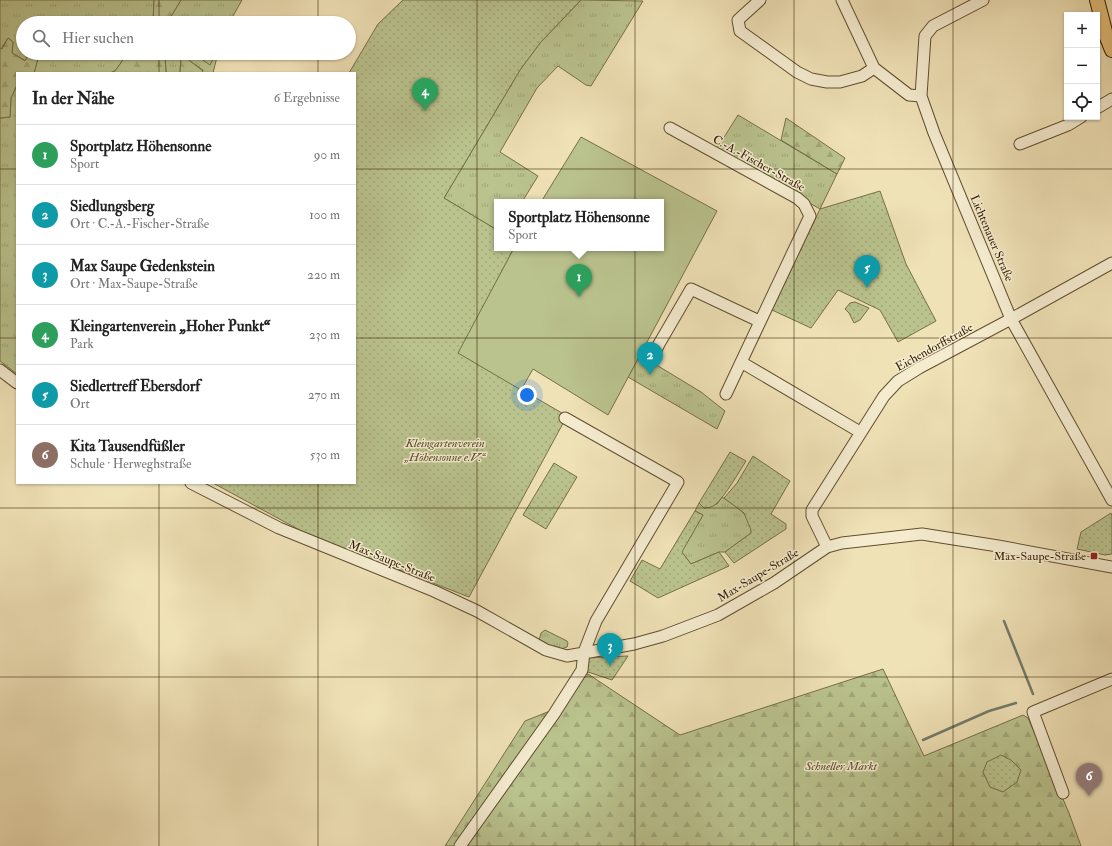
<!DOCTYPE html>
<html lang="de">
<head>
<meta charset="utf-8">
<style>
  body { margin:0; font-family:"IM FELL Double Pica",serif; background:#f6f6f6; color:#222 }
  .controls { position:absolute; right:12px; top:12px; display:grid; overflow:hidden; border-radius:0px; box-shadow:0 1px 3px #0004 }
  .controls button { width:36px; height:36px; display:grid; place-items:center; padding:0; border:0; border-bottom:1px solid #e0e0e0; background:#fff; color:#222; font:20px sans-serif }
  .you { position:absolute; left:527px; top:395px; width:14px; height:14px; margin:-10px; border:3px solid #fff; border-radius:50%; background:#1a73e8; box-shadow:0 0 0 6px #1a73e833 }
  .badge { display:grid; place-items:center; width:26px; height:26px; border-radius:50%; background:#111827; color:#fff; font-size:13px; font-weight:700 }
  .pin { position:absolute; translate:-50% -33px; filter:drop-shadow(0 1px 2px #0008) }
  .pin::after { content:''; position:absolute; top:21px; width:14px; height:12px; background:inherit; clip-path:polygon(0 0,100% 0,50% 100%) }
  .popup { position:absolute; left:494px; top:199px; width:170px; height:52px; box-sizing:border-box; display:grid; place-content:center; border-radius:0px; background:#fff; filter:drop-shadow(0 1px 3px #0005); font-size:13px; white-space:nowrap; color:#767676 }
  .popup b { font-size:15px; color:#222 }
  .popup::after { content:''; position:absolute; left:50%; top:100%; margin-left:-8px; border:8px solid transparent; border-top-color:#fff }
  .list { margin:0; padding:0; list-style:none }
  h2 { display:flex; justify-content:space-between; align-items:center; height:52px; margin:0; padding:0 16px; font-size:17px }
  h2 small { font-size:13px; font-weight:400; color:#767676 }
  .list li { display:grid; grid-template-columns:26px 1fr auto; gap:12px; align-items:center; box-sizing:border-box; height:60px; padding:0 16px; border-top:1px solid #e0e0e0 }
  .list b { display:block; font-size:15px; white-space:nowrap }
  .list p { margin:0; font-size:13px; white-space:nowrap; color:#767676 }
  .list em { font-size:13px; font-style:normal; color:#767676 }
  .icon { flex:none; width:22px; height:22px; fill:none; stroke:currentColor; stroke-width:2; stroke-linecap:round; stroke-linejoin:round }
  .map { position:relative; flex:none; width:1112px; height:846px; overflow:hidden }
  .search { position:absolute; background:#fff; box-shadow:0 1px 3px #0004; left:16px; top:16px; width:340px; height:44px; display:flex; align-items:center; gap:10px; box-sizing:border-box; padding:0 14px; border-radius:22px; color:#767676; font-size:15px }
  .panel { position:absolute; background:#fff; box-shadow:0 1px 3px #0004; left:16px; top:72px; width:340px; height:412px; border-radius:0px }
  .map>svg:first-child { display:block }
</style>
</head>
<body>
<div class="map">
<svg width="1112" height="846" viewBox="0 0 1112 846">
  <defs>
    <pattern id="grass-tufts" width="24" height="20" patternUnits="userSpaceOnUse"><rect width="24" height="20" fill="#bac38e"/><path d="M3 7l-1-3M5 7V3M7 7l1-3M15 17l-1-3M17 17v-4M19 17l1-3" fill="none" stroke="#a0a779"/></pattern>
    <pattern id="forest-firs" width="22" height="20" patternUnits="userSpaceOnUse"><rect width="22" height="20" fill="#bac38e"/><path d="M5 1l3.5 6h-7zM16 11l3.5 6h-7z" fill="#a0a779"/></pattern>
    <pattern id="park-dots" width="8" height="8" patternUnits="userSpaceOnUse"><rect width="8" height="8" fill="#bac38e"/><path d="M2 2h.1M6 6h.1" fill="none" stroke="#a0a779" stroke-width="1.8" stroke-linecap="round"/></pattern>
  </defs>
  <rect width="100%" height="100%" fill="#f0e2b7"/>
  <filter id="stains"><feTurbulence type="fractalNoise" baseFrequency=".005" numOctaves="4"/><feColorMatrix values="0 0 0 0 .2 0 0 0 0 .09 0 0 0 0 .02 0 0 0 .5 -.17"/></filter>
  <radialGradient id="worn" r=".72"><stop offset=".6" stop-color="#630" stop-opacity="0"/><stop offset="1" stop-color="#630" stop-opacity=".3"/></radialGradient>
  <path fill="url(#grass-tufts)" stroke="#767047" d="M0 0H154L153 23H23V53H29L26 61 12 53 13 42 8 38 1 49 0 48Z
    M181 0H242L229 23H167Z
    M581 0 643 1 591 86 586 85 558 66 537 88 500 152 538 176 522 202H497V230L444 198 520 70 540 43Z
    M36 53H128L115 71 110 73H34L39 55Z
    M165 53H193L210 64 213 59 205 53H218L213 73H202L203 70 181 55 180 73H166Z
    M17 85V374L0 361V118L10 117 11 98Z
    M738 115 837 174 820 209 716 150Z
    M640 355 701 392 725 411 717 429 628 377Z
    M722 497C734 505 753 516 751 533L725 552H719L691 564 681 552 703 515 695 511 699 503 704 508 717 504Z
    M545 630 567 641 568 643 567 647C557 652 548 645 539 640L541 633Z"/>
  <path fill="url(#forest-firs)" stroke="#767047" d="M154 0H181L167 23H153Z
    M8 38 13 42 12 53 25 61 29 53H36L39 55 34 73H17V85L11 98 10 117 0 118V48L2 49Z
    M128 53H165L166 73H110L115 71Z
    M193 53H205L213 59 210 65Z
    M181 54 203 71 202 73H180Z
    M786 118 845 158 837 174 781 140Z
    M883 669 924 756 1023 715 1028 718 1069 813 1081 846H445L525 721 555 709 582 670 680 735Z"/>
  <path fill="url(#park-dots)" stroke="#767047" d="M403 0H581L540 43 520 70 444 198 497 230V248H514L459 353 567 416 469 597 307 534 213 483H355V73H349L378 24Z
    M880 191 906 264 936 321 898 342 880 310 838 290 811 328 772 310 820 209Z
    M855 302 869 308 860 320 854 323 849 313 845 309 850 303Z
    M730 452 746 461C739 472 725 496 716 504 712 507 709 508 704 508L699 503Z
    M753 456 790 481 771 514 786 524V529L734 563 725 552 751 533V530L744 513 724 498 737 483Z
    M554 463 577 477 546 529 523 515Z
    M695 511 703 515 682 552 691 564 719 552 729 566 658 598 630 581 642 560 660 569Z
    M1111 513 1112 516V554L1105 555 1077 549 1081 532Z
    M628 656 612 680 582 670 583 658Z
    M1001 755 1011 760 1021 770 1017 782 1003 792 990 787 983 772 987 762Z"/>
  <path fill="#bac38e" stroke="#767047" d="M581 137 717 211 608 415 533 369 521 390 458 353 514 248H661V202H541Z"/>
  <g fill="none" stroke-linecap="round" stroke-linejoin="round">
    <path stroke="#717d6d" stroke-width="2.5" d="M1004 621 1033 694
      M923 740 989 711 1016 703"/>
    <defs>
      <path id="minor" d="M760 0 738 20 740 31 797 72 811 79 827 82H840L862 76 874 68
        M842 0 874 68 909 95 921 96
        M983 0 933 26 925 36 921 96 934 133 1011 319 1112 500
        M1097 108 1112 99
        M670 128 797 198 804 204 810 216 726 394
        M1020 144 1068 125 1081 117
        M654 354 659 344 691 289 759 321
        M741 362 860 432
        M0 370 17 383
        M191 483 279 528 434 591 477 611 546 650 567 656 634 644 663 636 718 615 774 583 827 547 842 543 922 534 998 546 1112 567
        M827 547 812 516V510L884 396 898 381 919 368 1011 319 1112 263
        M1063 793 1033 712 1112 679
        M460 846 554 714 582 670 584 652 596 621 678 482 565 418"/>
      <path id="major" d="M1097 0 1106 35 1112 50"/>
    </defs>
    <use href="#minor" stroke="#614e2e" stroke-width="13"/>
    <use href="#major" stroke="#311c00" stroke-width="16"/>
    <use href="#minor" stroke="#f5ecd0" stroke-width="11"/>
    <use href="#major" stroke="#e8c17c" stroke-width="14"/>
  </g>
  <path fill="none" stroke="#311c00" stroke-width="1" stroke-opacity="0.55" d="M159 0V23M318 0V23M477 0V846M635 0V846M794 0V846M953 0V846M159 53V73M318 53V73M0 169H17M355 169H1112M0 338H17M355 338H1112M159 483V846M318 483V846M0 508H1112M0 677H1112"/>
  <rect fill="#8f2418" stroke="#f5ecd0" stroke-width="1.5" x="1090" y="552" width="8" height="8" rx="2"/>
  <g text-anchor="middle" stroke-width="3" stroke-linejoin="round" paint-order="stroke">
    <g font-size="12" fill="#311c00" stroke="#f5ecd0">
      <text transform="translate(759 163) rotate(29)" y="4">C.-A.-Fischer-Straße</text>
      <text transform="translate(992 238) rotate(67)" y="4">Lichtenauer Straße</text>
      <text transform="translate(934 347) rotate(-29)" y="4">Eichendorffstraße</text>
      <text transform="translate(392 561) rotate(22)" y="4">Max-Saupe-Straße</text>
      <text transform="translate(758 575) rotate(-31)" y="4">Max-Saupe-Straße</text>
    </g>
    <g font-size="12" font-style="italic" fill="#5a4e2b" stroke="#f5ecd0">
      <text x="445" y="447">Kleingartenverein<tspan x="445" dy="14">„Höhensonne e.V.“</tspan></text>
      <text x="841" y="770">Schneller Markt</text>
    </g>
    <g font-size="12" fill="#311c00" stroke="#f5ecd0" text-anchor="end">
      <text x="1086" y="560">Max-Saupe-Straße</text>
    </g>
  </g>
  <rect width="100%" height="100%" filter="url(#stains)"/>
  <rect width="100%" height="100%" fill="url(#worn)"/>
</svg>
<div class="controls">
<button>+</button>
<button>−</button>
<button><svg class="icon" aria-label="locate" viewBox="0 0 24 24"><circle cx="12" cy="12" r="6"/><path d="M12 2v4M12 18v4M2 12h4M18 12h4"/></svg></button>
</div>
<div class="you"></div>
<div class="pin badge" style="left:579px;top:297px;background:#2e9e5b">1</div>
<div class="popup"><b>Sportplatz Höhensonne</b>Sport</div>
<div class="pin badge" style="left:650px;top:375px;background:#0f9aa8">2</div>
<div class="pin badge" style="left:610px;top:666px;background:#0f9aa8">3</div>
<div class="pin badge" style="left:425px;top:111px;background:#2e9e5b">4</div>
<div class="pin badge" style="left:867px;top:288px;background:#0f9aa8">5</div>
<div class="pin badge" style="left:1089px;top:796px;background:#8d6e63">6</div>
<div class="search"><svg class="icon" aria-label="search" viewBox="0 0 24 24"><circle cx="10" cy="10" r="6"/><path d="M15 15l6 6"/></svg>Hier suchen</div>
<section class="panel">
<h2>In der Nähe<small>6 Ergebnisse</small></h2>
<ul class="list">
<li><span class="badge" style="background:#2e9e5b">1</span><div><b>Sportplatz Höhensonne</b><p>Sport</p></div><em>90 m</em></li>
<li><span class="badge" style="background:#0f9aa8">2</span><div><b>Siedlungsberg</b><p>Ort · C.-A.-Fischer-Straße</p></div><em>100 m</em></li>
<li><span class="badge" style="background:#0f9aa8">3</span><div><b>Max Saupe Gedenkstein</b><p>Ort · Max-Saupe-Straße</p></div><em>220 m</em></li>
<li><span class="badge" style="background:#2e9e5b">4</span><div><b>Kleingartenverein „Hoher Punkt“</b><p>Park</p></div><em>230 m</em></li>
<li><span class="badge" style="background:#0f9aa8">5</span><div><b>Siedlertreff Ebersdorf</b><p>Ort</p></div><em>270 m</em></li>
<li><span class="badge" style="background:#8d6e63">6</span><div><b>Kita Tausendfüßler</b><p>Schule · Herweghstraße</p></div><em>530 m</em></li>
</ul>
</section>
</div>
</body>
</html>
